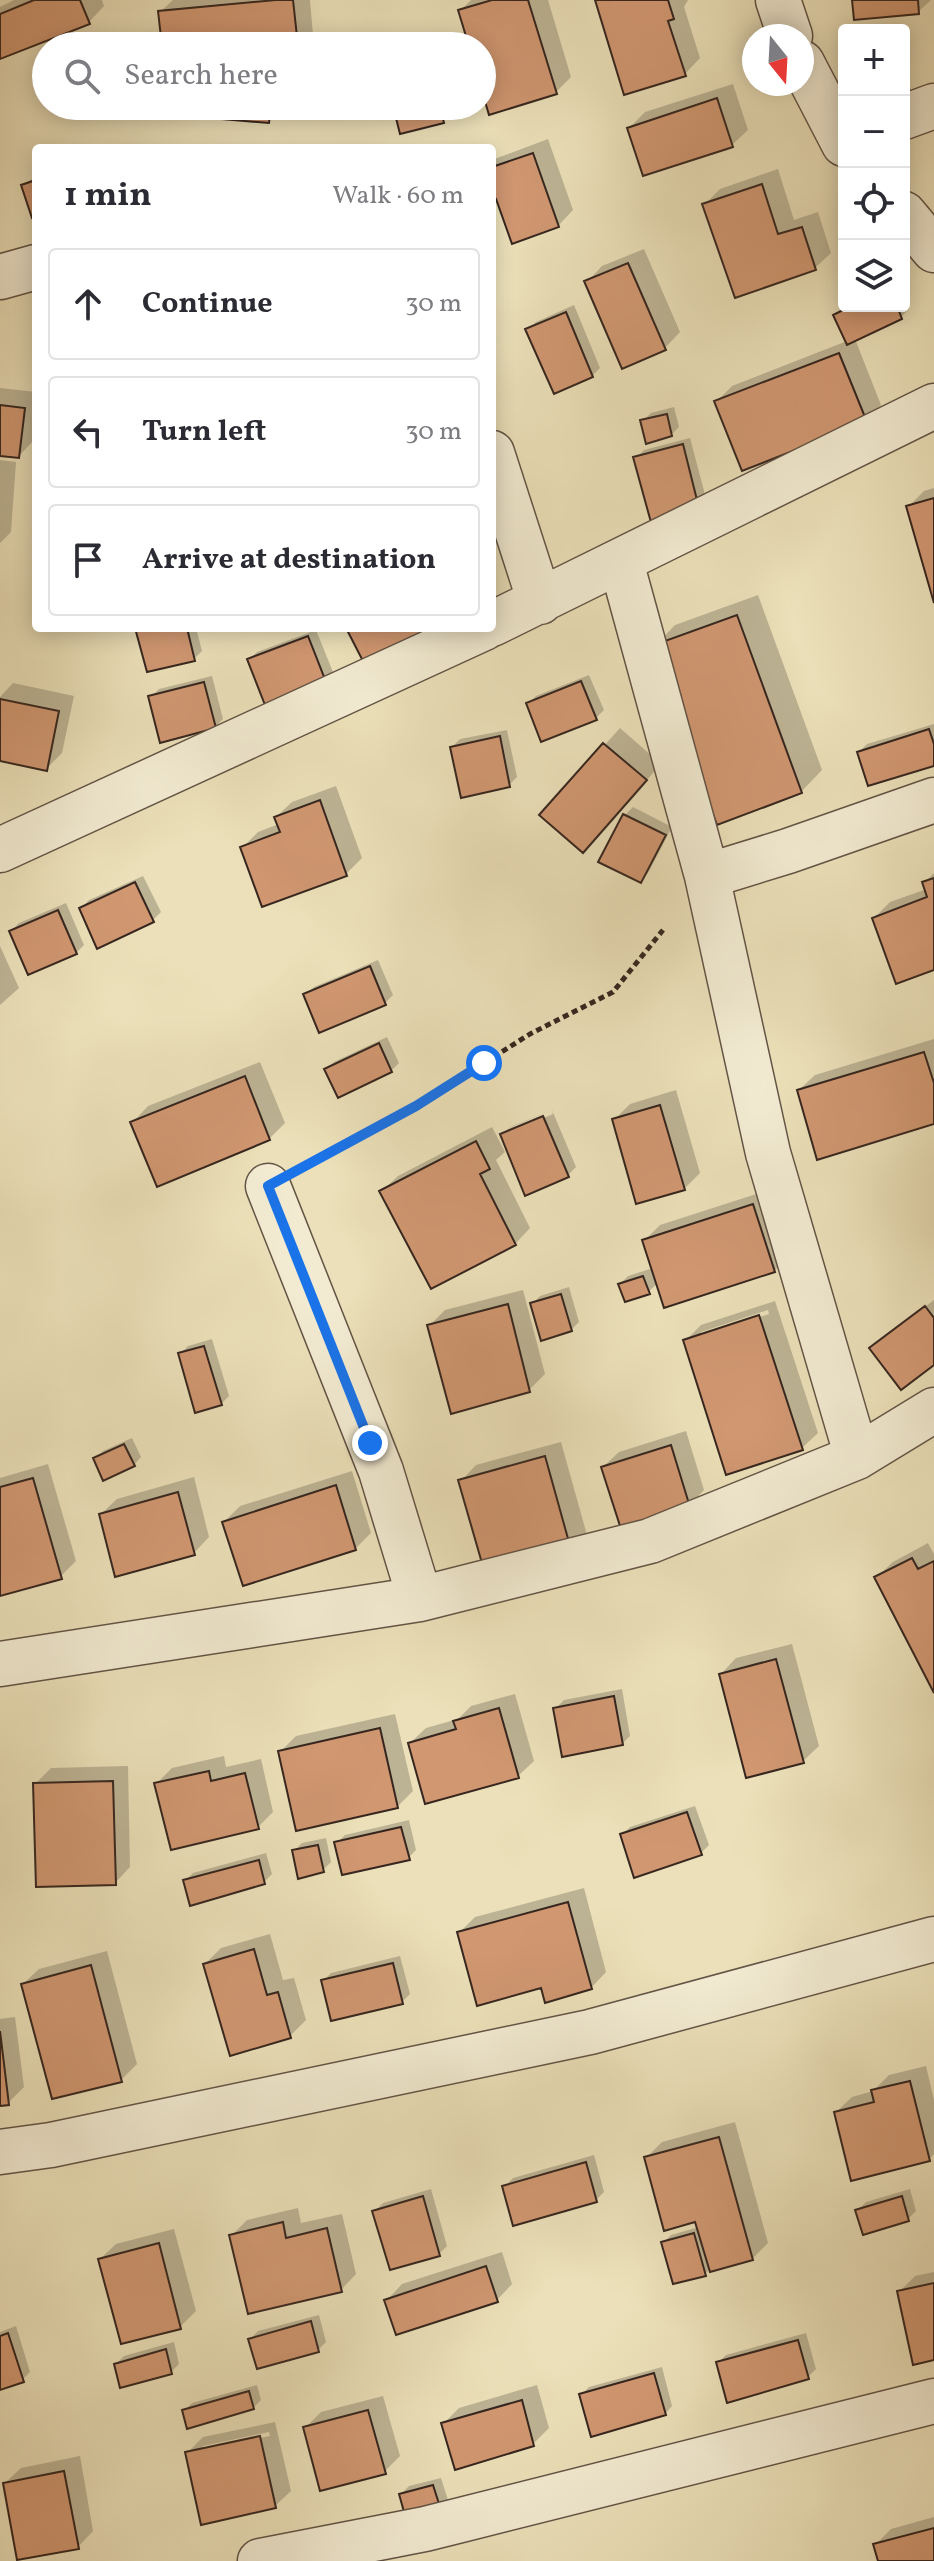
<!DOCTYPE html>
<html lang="en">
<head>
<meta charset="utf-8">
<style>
  body { margin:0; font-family:Vollkorn,serif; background:#f7f7f7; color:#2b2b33 }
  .controls { position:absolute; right:24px; top:24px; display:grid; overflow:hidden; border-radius:8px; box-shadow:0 4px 20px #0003 }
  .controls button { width:72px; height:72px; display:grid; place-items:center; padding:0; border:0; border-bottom:2px solid #e1e1e2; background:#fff; color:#2b2b33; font:40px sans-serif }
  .compass { position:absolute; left:742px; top:24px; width:72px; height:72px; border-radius:50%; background:#fff; box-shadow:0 4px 20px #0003; rotate:162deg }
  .stop { position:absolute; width:24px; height:24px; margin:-18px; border:6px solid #1a73e8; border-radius:50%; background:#fff }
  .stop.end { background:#1a73e8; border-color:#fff; box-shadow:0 2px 8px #0008 }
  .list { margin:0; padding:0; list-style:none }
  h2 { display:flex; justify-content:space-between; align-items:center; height:104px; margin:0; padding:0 32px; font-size:34px }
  h2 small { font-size:26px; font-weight:400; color:#7c7c81 }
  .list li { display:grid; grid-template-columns:52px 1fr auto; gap:24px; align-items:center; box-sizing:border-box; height:112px; margin:0 16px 16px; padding:0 16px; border:2px solid #e1e1e2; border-radius:8px }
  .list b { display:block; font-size:30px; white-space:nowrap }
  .list em { font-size:26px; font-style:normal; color:#7c7c81 }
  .icon { flex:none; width:44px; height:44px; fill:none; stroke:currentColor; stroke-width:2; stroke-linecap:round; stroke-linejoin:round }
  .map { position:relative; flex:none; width:934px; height:2561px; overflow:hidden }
  .search { position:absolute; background:#fff; box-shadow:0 4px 20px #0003; left:32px; top:32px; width:464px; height:88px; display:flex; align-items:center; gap:20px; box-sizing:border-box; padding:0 28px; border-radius:44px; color:#7c7c81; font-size:30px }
  .panel { position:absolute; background:#fff; box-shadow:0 4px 20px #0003; left:32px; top:144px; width:464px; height:488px; border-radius:8px }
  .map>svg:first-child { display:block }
</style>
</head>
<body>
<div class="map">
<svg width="934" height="2561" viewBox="0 0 934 2561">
  <rect width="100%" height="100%" fill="#ebe0b9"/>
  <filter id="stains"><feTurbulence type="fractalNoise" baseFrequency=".0025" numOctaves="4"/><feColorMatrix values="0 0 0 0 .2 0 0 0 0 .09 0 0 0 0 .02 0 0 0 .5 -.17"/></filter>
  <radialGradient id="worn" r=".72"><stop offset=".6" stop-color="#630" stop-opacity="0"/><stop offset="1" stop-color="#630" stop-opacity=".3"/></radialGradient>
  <path fill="#0003" fill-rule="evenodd" d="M14 0H102L104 6 89 22 0 55V7Z
    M173 0H310L313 35 302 46H164L160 12Z
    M471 0H548L571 77 556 92 482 84V46H471L460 11Z
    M597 0H688L684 7 700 58 685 74Z
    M854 0H931L918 12Z
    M733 84 748 130 732 145 629 128 645 112Z
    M202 106H277L276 113 268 121Z
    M395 106H449L451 113 443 121Z
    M548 139 573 210 558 226 497 196 492 198V160Z
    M778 169 794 220 818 212 831 253 815 268 704 205 720 189Z
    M36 176V214L24 185Z
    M644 249 680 332 665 348 587 282 602 266Z
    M904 298 909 309 901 317 855 339 881 405 866 420 716 402 732 386 847 341 835 315 843 307 904 306Z
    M574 305 600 368 592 376 528 329 536 322Z
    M0 388 36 392 34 440 19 456 0 454Z
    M674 407 679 427 671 435 643 421 651 413Z
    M690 438 707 502 699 510 636 458 644 450Z
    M0 460 16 462 11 532 0 543Z
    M934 488V596L908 507 924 491Z
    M758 595 822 770 801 792 654 647 675 625Z
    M137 628H196L202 651 194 659Z
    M316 630 333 672 325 680 249 660 257 652Z
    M589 675 604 710 596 718 528 704 536 696Z
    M212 676 223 719 215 727 151 697 159 689Z
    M13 683 74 696 62 753 46 769 0 759V697Z
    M934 724V763L859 752 867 744Z
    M620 728 661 764 598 835 542 815Z
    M507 730 517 777 509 785 452 747 460 739Z
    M336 786 362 858 346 874 263 905 242 848 258 832 279 824 276 817 292 802Z
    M633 807 672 827 648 873 641 881 600 861 625 815Z
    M934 873V968L874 918 890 902 927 889 925 882Z
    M143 876 161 912 153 920 81 908 89 900Z
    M66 903 84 945 76 953 11 931 19 923Z
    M0 946 19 988 0 1005Z
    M378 960 393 995 385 1003 320 1030 306 995 314 987Z
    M387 1037 399 1063 391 1071 326 1069 334 1062Z
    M934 1039V1122L799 1090 815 1075Z
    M260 1062 285 1123 269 1139 133 1122 148 1106Z
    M676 1090 700 1173 684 1189 614 1120 630 1104Z
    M552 1110 576 1167 568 1175 502 1135 510 1127ZM552 1110 553 1114 509 1133V1128Z
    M492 1127 505 1152 496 1160 530 1228 515 1244 382 1191 398 1176Z
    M769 1190 790 1255 774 1271 658 1283 648 1292 620 1284 628 1276 653 1268 644 1241 660 1225Z
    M569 1287 579 1322 571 1330 532 1304 540 1296Z
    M523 1290 545 1374 529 1390 429 1326 445 1310Z
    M934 1300V1363L880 1340Z
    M775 1301 818 1433 802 1448 685 1341 701 1325ZM768 1310 769 1314 701 1336V1332Z
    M212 1339 229 1396 221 1404 180 1354 188 1346Z
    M686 1431 704 1490 689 1506 603 1467 619 1452Z
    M132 1438 141 1457 134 1465 95 1459 103 1451Z
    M561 1442 587 1535 571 1551 461 1481 476 1465Z
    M48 1464 76 1561 60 1577 0 1594V1478Z
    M352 1471 371 1533 355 1549 224 1522 240 1506Z
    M194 1477 209 1537 194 1553 101 1514 117 1499Z
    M928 1543 934 1554V1689L877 1577 893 1562Z
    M792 1644 819 1746 803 1761 721 1674 736 1658Z
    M622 1689 630 1736 622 1744 556 1708 564 1700Z
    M515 1694 534 1761 518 1776 410 1743 426 1728 458 1719 471 1706Z
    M395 1714 413 1791 397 1807 280 1752 296 1736Z
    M224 1756 226 1767 261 1759 273 1812 258 1827 156 1784 172 1768Z
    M128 1766 130 1867 115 1883 35 1784 51 1768Z
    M695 1806 709 1845 701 1853 622 1835 630 1827Z
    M409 1820 416 1850 408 1858 337 1843 345 1835Z
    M326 1838 331 1862 323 1870 294 1851 302 1843Z
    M266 1853 272 1874 264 1882 185 1881 193 1873Z
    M584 1888 606 1972 591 1988 542 1986 459 1933 475 1917Z
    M270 1934 283 1980 294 1978 306 2020 290 2036 205 1964 221 1948Z
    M107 1951 137 2064 121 2080 23 1984 39 1969Z
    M400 1956 410 1994 402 2002 323 1981 331 1973Z
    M15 2017 24 2087 8 2103 0 2104V2019Z
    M926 2066 934 2100V2154L929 2159 836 2112 852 2097 873 2091 889 2075Z
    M735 2122 768 2243 752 2259 711 2268 705 2274 663 2243 671 2235 699 2227 646 2158 662 2142Z
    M594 2155 604 2192 596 2200 505 2186 513 2178Z
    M431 2189 447 2246 439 2254 375 2211 383 2203Z
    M910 2189 916 2211 908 2219 858 2210 866 2202Z
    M298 2208 301 2223 342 2214 356 2274 341 2290 232 2235 247 2220Z
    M174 2229 196 2311 180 2327 100 2259 116 2244Z
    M502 2252 512 2284 497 2300H387L402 2284Z
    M934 2272V2358L899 2292 915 2276Z
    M319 2315 326 2342 318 2350 250 2339 258 2331Z
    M16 2326 30 2372 22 2380 0 2388V2332Z
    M806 2333 816 2369 808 2377 718 2363 726 2355Z
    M174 2342 179 2364 171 2372 116 2364 124 2356Z
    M662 2367 672 2406 665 2414 581 2395 589 2387Z
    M257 2385 261 2400 253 2408 184 2411 192 2403Z
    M537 2385 549 2428 533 2444 443 2424 459 2408Z
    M383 2396 400 2456 384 2472 305 2428 321 2412Z
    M275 2422 291 2491 275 2506 187 2453 203 2437ZM269 2432 270 2436 203 2450V2446Z
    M80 2456 93 2531 78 2547 5 2483 21 2468Z
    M441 2478 448 2500 440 2508 401 2494 409 2486Z
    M934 2517V2561H880L876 2544 891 2529Z"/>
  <path fill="#d09771" stroke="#36261f" stroke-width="2" d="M34 0H80L90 24 0 59V14Z
    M276 0H293L298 46H162L158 11Z
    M492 0H528L557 94 489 115 482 91V46H469L458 10Z
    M595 0H668L674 19 668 21 686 76 624 95Z
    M852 0H918L919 14 854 20Z
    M717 98 733 147 643 176 627 128Z
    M200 106H271L269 123 199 117Z
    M393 106H440L444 123 400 134Z
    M533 153 559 227 512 244 496 199 492 200V167Z
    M36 180V217L32 218 21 185Z
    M762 184 778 234 802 227 816 270 735 298 702 204Z
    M628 263 666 350 622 369 584 281Z
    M851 306H897L902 319 847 345 833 315Z
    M566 312 593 377 554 394 525 329Z
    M839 353 867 422 742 471 714 401Z
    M0 405 25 408 19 458 0 456Z
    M667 414 672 436 646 444 640 420Z
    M683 444 700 512 652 526 633 457Z
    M934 498V603L906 506Z
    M737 615 802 793 717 825 651 646Z
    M135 628H187L195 661 147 672Z
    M346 628H442L366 667Z
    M308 636 326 682 265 705 247 659Z
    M581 681 597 720 541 742 526 703Z
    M204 682 216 728 160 743 148 696Z
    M0 699 59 711 47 771 0 761Z
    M929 729 934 744V766L868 786 857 752Z
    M500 736 510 787 461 798 450 747Z
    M603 743 647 780 583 853 539 815Z
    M320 800 347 876 262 907 240 847 280 832 274 817Z
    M623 814 666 835 641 883 598 862Z
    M934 878V970L896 984 872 918 927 897 922 882Z
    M135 882 154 922 97 949 79 908Z
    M58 910 77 954 28 975 9 931Z
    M370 966 386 1005 319 1033 303 994Z
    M379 1043 392 1072 338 1098 324 1069Z
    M924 1052 934 1083V1124L817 1160 797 1090Z
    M245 1076 270 1140 157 1187 130 1122Z
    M660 1105 685 1190 636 1204 612 1119Z
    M543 1116 569 1177 525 1196 500 1134Z
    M476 1141 490 1169 480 1174 516 1245 431 1289 379 1191Z
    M753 1204 775 1272 664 1308 642 1240Z
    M643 1276 650 1294 625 1302 618 1284Z
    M561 1294 572 1331 541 1341 530 1303Z
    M508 1304 530 1392 451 1414 427 1325Z
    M925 1306 934 1318V1365L901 1390 869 1348Z
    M759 1315 803 1450 726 1475 683 1340Z
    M204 1346 222 1405 195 1413 178 1353Z
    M124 1444 135 1466 103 1481 93 1458Z
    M671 1445 690 1507 621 1529 601 1467Z
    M545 1456 572 1553 486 1577 458 1480Z
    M33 1478 62 1579 0 1596V1487Z
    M336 1485 356 1550 243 1586 222 1522Z
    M178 1492 195 1555 115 1577 99 1514Z
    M912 1558 918 1569 934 1561V1693L874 1577Z
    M776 1659 804 1763 746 1778 719 1674Z
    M614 1696 623 1745 562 1757 553 1708Z
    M499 1708 519 1778 425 1804 408 1743 456 1729 453 1721Z
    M380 1728 398 1808 296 1831 278 1751Z
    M209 1771 211 1781 245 1773 259 1829 171 1850 154 1783Z
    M113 1781 116 1885 36 1887 33 1783Z
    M687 1812 702 1855 634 1878 620 1834Z
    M401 1827 410 1860 342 1875 334 1842Z
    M318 1845 324 1872 298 1879 292 1850Z
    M259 1860 265 1884 190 1906 183 1880Z
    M568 1902 592 1989 545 2003 541 1988 477 2006 457 1932Z
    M254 1949 267 1995 278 1992 291 2038 230 2056 203 1964Z
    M393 1963 403 2004 331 2021 321 1980Z
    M91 1965 122 2082 52 2099 21 1984Z
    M0 2031 9 2105 0 2106Z
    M910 2081 930 2161 851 2181 834 2112 874 2102 871 2090Z
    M719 2137 753 2260 710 2272 695 2222 664 2231 644 2157Z
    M586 2162 597 2202 513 2226 502 2186Z
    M423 2196 440 2256 390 2270 372 2211Z
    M902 2196 909 2221 863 2235 855 2210Z
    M283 2222 286 2238 327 2228 342 2292 248 2314 229 2235Z
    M694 2233 706 2276 673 2284 661 2242Z
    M159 2243 181 2329 121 2344 98 2259Z
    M486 2266 498 2302 396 2335 384 2300Z
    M934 2283V2360L913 2365 897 2291Z
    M311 2321 319 2352 257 2369 248 2339Z
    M8 2333 24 2382 0 2390V2336Z
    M798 2340 809 2379 727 2403 716 2362Z
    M166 2349 172 2374 120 2388 114 2364Z
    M654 2373 666 2415 591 2437 579 2394Z
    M249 2391 254 2409 187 2429 182 2410Z
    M522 2400 534 2446 455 2470 441 2423Z
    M368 2410 386 2474 320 2491 303 2427Z
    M260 2436 276 2508 201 2525 185 2452Z
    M64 2471 79 2549 17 2560 3 2483Z
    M433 2485 441 2510 406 2519 399 2494Z
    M934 2528V2561H878L873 2544Z"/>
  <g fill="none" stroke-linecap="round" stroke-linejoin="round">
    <defs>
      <path id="minor" d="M778 0 790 36
        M802 63 844 144
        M904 117 934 106
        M904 214 934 250
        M0 277 36 267
        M492 453 540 602
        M621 562 707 876 768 1153 857 1457
        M492 624 934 406
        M0 850 484 628
        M707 876 788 851 934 800
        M268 1186 381 1471 420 1599
        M0 1664 420 1599 650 1541 857 1457 934 1410
        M0 2152 51 2145 590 2032 934 1939
        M260 2561 425 2529 934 2401"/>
    </defs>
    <use href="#minor" stroke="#635446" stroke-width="47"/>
    <path stroke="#36261f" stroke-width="5" stroke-dasharray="6 4" stroke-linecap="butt" d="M312 1162 416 1106 530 1034 613 992 663 930"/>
    <use href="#minor" stroke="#f2ebd2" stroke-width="44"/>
  </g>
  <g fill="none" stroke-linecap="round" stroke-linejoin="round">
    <path stroke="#1a73e8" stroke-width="10" d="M370 1443 268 1186 416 1106 484 1063"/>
  </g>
  <rect width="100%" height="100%" filter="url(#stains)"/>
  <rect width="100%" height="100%" fill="url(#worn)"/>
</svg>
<div class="controls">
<button>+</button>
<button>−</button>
<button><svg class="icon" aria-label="locate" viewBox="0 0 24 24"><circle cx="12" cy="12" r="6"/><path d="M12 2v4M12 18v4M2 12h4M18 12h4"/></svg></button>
<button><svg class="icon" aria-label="layers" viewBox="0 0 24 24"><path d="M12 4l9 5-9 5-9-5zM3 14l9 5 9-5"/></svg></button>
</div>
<svg class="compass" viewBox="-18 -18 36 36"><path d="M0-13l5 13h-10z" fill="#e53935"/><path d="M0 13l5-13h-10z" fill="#7c7c81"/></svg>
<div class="stop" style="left:484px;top:1063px"></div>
<div class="stop end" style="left:370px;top:1443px"></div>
<div class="search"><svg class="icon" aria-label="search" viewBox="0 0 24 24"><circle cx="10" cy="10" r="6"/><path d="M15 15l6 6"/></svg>Search here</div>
<section class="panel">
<h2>1 min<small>Walk · 60 m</small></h2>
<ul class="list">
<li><svg class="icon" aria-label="ahead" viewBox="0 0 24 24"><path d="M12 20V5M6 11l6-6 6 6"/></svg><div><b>Continue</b></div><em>30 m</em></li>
<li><svg class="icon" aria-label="left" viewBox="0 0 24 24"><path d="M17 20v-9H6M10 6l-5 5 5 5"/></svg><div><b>Turn left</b></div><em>30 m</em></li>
<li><svg class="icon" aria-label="arrive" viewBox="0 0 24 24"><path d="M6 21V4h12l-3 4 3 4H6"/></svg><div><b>Arrive at destination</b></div></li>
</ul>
</section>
</div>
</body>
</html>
